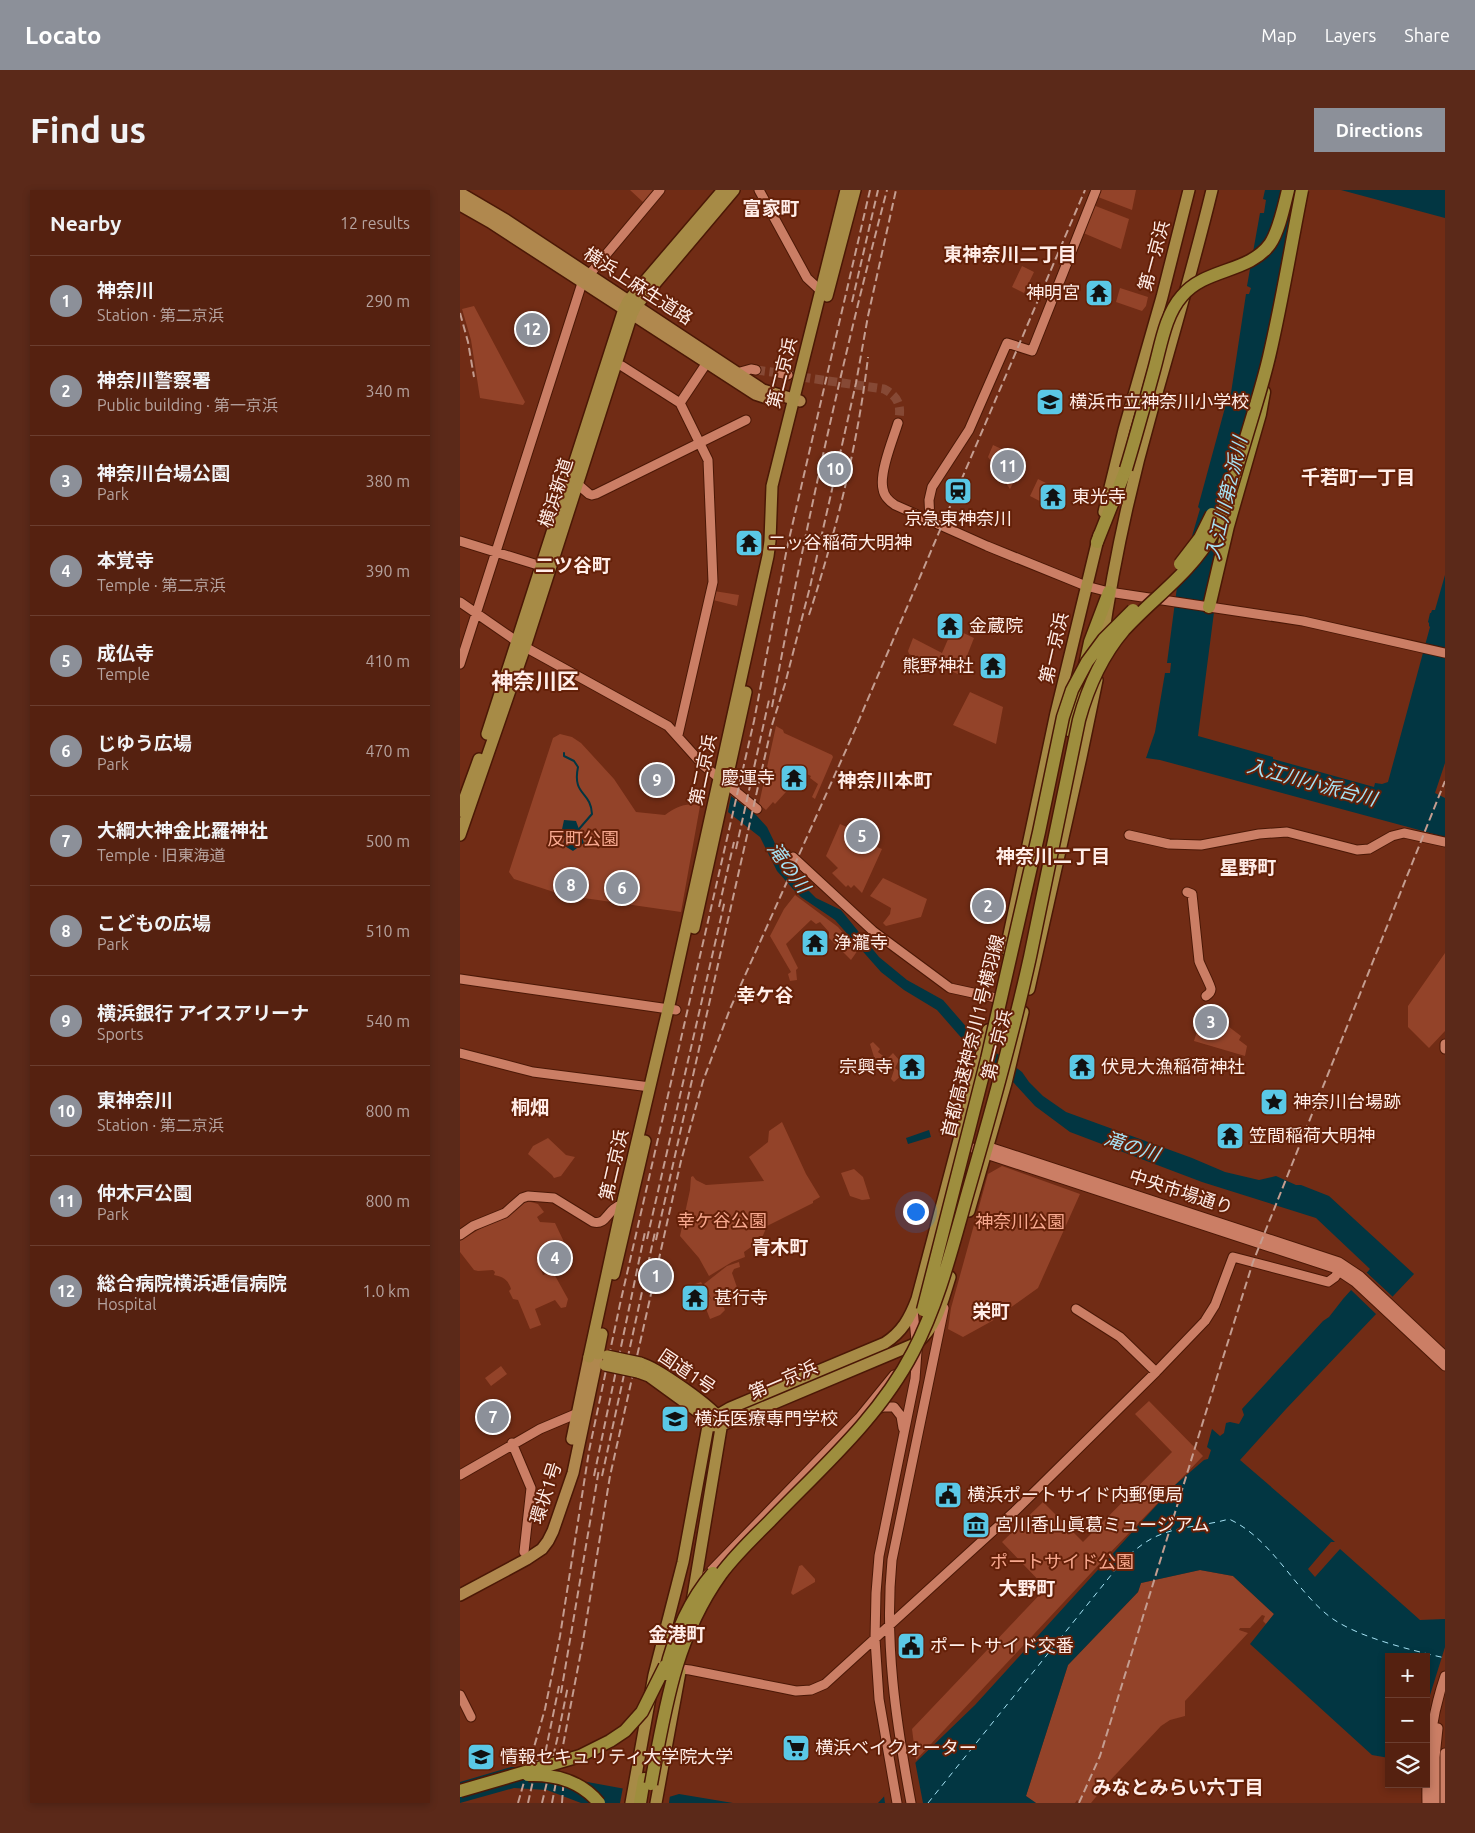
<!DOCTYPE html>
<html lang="en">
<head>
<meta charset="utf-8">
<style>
  body { margin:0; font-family:Ubuntu,"Noto Sans JP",sans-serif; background:#5b2919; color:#f1f3f6 }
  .controls { position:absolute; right:15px; bottom:15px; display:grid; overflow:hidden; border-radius:0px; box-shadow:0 2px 8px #0003 }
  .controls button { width:45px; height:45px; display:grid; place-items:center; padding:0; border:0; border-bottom:1px solid #6b3e30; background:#552110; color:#f1f3f6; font:25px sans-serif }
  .you { position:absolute; left:455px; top:1021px; width:18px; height:18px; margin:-12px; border:4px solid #fff; border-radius:50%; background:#1a73e8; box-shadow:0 0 0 8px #1a73e833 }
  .badge { display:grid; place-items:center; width:32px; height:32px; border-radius:50%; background:#8c9099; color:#fff; font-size:16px; font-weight:700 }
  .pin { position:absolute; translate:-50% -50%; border:2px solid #fff; box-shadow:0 1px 5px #0006 }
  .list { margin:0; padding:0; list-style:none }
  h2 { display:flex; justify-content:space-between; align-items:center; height:65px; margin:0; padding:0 20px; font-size:21px }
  h2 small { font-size:16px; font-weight:400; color:#b6a39f }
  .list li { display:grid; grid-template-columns:32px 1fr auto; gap:15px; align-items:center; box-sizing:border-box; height:90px; padding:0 20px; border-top:1px solid #6b3e30 }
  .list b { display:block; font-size:19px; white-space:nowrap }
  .list p { margin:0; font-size:16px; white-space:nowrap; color:#b6a39f }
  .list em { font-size:16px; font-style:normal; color:#b6a39f }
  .icon { flex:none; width:28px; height:28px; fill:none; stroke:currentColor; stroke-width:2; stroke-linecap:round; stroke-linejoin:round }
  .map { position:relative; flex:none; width:985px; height:1613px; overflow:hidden; border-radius:0px }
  header { display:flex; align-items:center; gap:30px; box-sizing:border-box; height:70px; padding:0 25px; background:#8c9099; color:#fff }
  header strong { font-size:24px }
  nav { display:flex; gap:28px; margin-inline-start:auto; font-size:18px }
  .intro { display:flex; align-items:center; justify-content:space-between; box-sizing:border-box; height:120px; padding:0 30px }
  h1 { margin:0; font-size:35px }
  .button { padding:12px 22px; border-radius:0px; background:#8c9099; color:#fff; font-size:18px; font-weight:700 }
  main { display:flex; gap:30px; padding:0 30px }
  aside { flex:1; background:#552110; border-radius:0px; box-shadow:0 2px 8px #0003 }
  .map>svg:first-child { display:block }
</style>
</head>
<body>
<header>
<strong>Locato</strong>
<nav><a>Map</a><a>Layers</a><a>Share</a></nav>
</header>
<div class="intro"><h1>Find us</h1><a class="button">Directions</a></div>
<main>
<aside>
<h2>Nearby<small>12 results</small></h2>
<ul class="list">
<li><span class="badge">1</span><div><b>神奈川</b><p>Station · 第二京浜</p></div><em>290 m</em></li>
<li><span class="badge">2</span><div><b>神奈川警察署</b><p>Public building · 第一京浜</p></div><em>340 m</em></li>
<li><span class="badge">3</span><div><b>神奈川台場公園</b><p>Park</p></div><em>380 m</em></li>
<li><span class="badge">4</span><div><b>本覚寺</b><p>Temple · 第二京浜</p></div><em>390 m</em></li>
<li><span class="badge">5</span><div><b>成仏寺</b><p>Temple</p></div><em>410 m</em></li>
<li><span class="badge">6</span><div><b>じゆう広場</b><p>Park</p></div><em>470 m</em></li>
<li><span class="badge">7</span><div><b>大綱大神金比羅神社</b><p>Temple · 旧東海道</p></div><em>500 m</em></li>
<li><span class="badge">8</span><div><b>こどもの広場</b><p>Park</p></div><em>510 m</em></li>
<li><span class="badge">9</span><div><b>横浜銀行 アイスアリーナ</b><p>Sports</p></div><em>540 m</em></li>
<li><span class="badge">10</span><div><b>東神奈川</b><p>Station · 第二京浜</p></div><em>800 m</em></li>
<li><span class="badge">11</span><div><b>仲木戸公園</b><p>Park</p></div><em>800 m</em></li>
<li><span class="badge">12</span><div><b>総合病院横浜逓信病院</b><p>Hospital</p></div><em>1.0 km</em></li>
</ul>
</aside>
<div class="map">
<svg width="985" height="1613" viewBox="0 0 985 1613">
  <rect width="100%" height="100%" fill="#712c15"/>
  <path fill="#934329" d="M170 0H195L184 13Z
    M638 0H676L672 20 638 7 637 4Z
    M633 15 669 29 661 59 621 42Z
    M562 76 574 82 564 103 552 97Z
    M660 98 688 107 686 116 682 121 656 112Z
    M14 116 65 212 63 215 20 208 11 150 2 119Z
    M533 255 565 270 550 299 528 267Z
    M578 289 590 295 585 305 600 313 597 320 570 306Z
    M254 401 279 405 277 416 253 410Z
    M493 438 514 448 501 481 498 484 449 464 448 461 453 448 482 463Z
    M510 502 543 517 536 554 493 535Z
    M316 536 323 540 324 543 372 565 373 567 355 609 352 607 358 594 350 588 351 586 338 580 332 589 335 592 315 614 313 612 306 620 299 614Z
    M100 544 112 547 121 553 154 589 176 622 205 625C216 617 226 612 240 616L221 722 103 705 54 689 49 682 93 548Z
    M380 634 402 644 407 653 422 659 402 703 394 695 391 698 388 695 386 697 372 683 378 678 366 666Z
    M423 688 467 709 461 727 426 736 423 733 430 724 431 718 410 706Z
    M335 705 378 737 398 760 391 770 369 748V742L360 732 356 734 351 730 326 754 338 778 336 780 337 790 330 791 328 784 331 782 310 746 324 719Z
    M985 763V841L969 858 948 837V816Z
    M744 818 781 846 779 850 787 856 785 866 734 851Z
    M413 852 420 859 418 862 427 869 433 863 439 870 435 878 443 884 434 892 431 889 434 880 427 873 423 876 414 867 410 854Z
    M322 932 346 984 360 1007 353 1011V1013L307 1036 301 1050 284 1062 285 1067 272 1072 249 1086 239 1068 220 1046 230 1000 231 987 233 986 236 990 246 995 304 991 289 967 308 952 309 941Z
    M88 948 106 965 115 967 101 986 94 988 92 985 68 964 73 956Z
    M542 976 620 1004 578 1098 532 1131 503 1147 488 1139 491 1118 528 984Z
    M394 979 403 987 410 1009 402 1010 390 1006 381 983Z
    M67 1011 78 1014 84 1022 77 1027 80 1032 95 1033 104 1052 99 1056 96 1055 80 1064 86 1075 80 1078 83 1085 93 1082 108 1109 106 1117 101 1118 95 1110 75 1119 81 1135 70 1139 58 1110 53 1109 49 1101 51 1099C48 1090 44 1087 34 1085L35 1082 33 1080 18 1081 14 1080 0 1062V1051L31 1032 47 1028 61 1014Z
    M279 1072 280 1077 274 1079 272 1083 279 1103 256 1110H261L265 1120 260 1125 250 1129 238 1098 227 1103V1097L241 1092 252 1111 244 1094 267 1076Z
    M41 1176 47 1184 31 1196 25 1188Z
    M689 1211 743 1266 646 1367 456 1570 452 1539 586 1398 542 1352 583 1312 623 1352 712 1262 675 1224Z
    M342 1375 355 1389V1392L333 1405 331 1403 339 1376Z
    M740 1380 773 1386 814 1424 806 1434 803 1431 805 1426 802 1425 790 1438H780L779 1440 788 1443 725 1511V1526L710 1530 701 1536 644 1597 631 1613H621L617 1610 615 1613H576L566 1606 608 1475 678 1402 681 1393Z"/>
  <path fill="#023642" d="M805 0H845L816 169 802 216 757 399 738 546 813 567V569L914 597 915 593 922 594 928 592 970 437 969 436V433L968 432 970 423H971L972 420H975L985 385V573L975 603 985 608V647L700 570 686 568 695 542 705 483H710L711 473H707L717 397 740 319 738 317 769 203H771L786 104H789L791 98 787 96 800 23H804L806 10 803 9Z
    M881 0H985V28Z
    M271 606 296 625 307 637 324 672 337 689 356 708 381 720 419 767 447 790 483 810 516 848 562 882 569 892 583 906 606 922 732 968 765 982 799 990 816 986 836 995H841L869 1006 954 1084 826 1219 780 1270 875 1352H871L848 1379 855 1387 880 1359 960 1430 985 1429V1564L966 1566V1467H929V1568L912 1565 790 1454 814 1424 773 1386 740 1380 681 1393 678 1402 608 1475 566 1606 576 1613H418L456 1572 515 1515 715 1295 744 1270 748 1269 751 1260 747 1257 752 1239 760 1246 764 1243 766 1233 770 1232 779 1234 784 1225 782 1219 863 1131 869 1127 883 1109 910 1079 856 1028 742 992 610 942 575 916 554 893 512 860 477 820 444 800 421 782 375 730 341 707 333 699 317 681 300 647 268 622Z
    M104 630 116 631 124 653 113 661 103 655 105 648 101 644Z
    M469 940 471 947 448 954 446 948Z
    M51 1577 97 1579 117 1592 122 1591 209 1607 219 1604 273 1613H121L87 1600 54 1598 0 1613V1592Z"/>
  <path fill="#712c15" d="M905 1081 933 1107 917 1125 889 1098Z
    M985 1457V1566L966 1568V1518Z
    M455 1571 463 1613H425L424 1606Z
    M163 1597 210 1605 209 1613H160Z"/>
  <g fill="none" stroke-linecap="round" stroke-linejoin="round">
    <path stroke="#023642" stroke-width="2" d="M104 563V566L114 571 118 577C112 606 131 601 132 624L119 639"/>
    <path stroke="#a6e3f5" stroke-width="1" stroke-dasharray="6 5" stroke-linecap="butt" d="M468 1613 664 1369C671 1364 678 1357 686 1352 710 1336 742 1337 769 1329 810 1348 831 1393 864 1422 890 1446 951 1460 985 1468"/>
    <path stroke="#864935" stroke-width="9" stroke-dasharray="9 4.5" stroke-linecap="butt" d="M296 180 319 183
      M328 185 424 199C439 207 442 216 438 233"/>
    <defs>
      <path id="tertiary" d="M299 0 347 88 361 101
        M129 85 200 0
        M156 174 162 176 220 213 248 270 253 392 218 545
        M319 183 328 185
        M273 184 291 179 296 180
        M220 213 246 174
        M438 233C433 249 419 283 423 299 424 306 430 312 435 315L527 356 626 396 649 402 843 431 985 463
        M114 291 129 304 132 305 136 304 286 230
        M470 331 469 310 472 297 509 240 547 153 572 161 636 0
        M0 351 81 376
        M0 412 65 457 208 536 243 575 297 619
        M0 474 122 93
        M669 645 709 654 741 655 799 644 827 642 897 660 909 659 932 646 944 643 985 652
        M333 667 413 741 490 798 536 808
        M727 702 732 704 739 771C741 777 751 796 751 799 751 802 749 804 746 806
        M0 789 216 820
        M985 854V859
        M0 863 73 882 190 897
        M501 953 526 964 874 1078 895 1092 985 1176
        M523 955 879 1072 900 1086 985 1166
        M0 1045 13 1036 45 1023 62 1008 68 1006 94 1008 133 1032C147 1036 147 1018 162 1015
        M616 1119 660 1147 696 1182
        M415 1220 423 1217H434L441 1226 443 1238
        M52 1253 71 1298 64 1362
        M0 1285 80 1239 118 1223
        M247 1385 399 1228 434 1185
        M213 1478 230 1480 336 1501 351 1500 365 1494 555 1321 696 1182 745 1131 755 1115 773 1067 868 1092 875 1087 883 1075
        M0 1505 11 1527
        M437 1613 419 1509 415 1449 416 1403 419 1366 455 1189 457 1161 453 1119
        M451 1613C436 1532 424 1452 432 1370L484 1118
        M967 1613C966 1570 971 1527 985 1486
        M975 1613V1567L978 1538
        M985 1613V1563"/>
      <path id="primary" d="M0 3 46 30 303 200 340 211
        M0 15 30 32 295 204 310 209
        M112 1249 129 1167
        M0 1405 67 1369 82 1359 88 1351 93 1341 113 1283 138 1164"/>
      <path id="trunk" d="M367 106 395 0
        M644 322 664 240 702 107 729 0
        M642 454C653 376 670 297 692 220 713 147 734 74 752 0
        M27 544 164 119 168 111 263 0
        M0 621 19 569
        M0 645 65 457 172 124 176 116 274 0
        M234 738 286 502
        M546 759 596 523 639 345
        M569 799 621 567 637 490
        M509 1021 546 893 563 822
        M154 1084 185 951
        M138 1164 142 1144
        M129 1167 162 1015 210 811 308 366 310 351 312 296 386 0
        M180 1173C196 1177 255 1218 262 1232L232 1412
        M248 1236 262 1235 457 1153C478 1135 482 1112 490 1087
        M248 1236 258 1225 270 1218 425 1153C442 1142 450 1128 457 1109L528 840
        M171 1613 194 1485 223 1372 248 1236 244 1226 189 1186 178 1182
        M196 1613 220 1482"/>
      <path id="motorway" d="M637 352 666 279
        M749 417 768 336 800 224 804 202
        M611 541 630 452 649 402
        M180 1613 184 1589"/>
    </defs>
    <use href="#tertiary" stroke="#4b1806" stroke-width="11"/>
    <use href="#primary" stroke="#4b1806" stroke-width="14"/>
    <use href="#trunk" stroke="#4b1806" stroke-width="14"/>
    <use href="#motorway" stroke="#4b1806" stroke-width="15"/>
    <use href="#tertiary" stroke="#cb7e65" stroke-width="9"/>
    <use href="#primary" stroke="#b0884e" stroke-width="11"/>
    <use href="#trunk" stroke="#a78b46" stroke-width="11"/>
    <use href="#motorway" stroke="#9e8e3e" stroke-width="12"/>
    <path stroke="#c49d90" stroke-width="2" stroke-dasharray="8 4" stroke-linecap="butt" d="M392 112 418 0
      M0 123 8 152 14 187
      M349 425C376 342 398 254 408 167
      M312 517C344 344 382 171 427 0
      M276 659 309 510
      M259 717 274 652
      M187 1049 265 710
      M196 1050 295 610 312 535 325 494 350 397 396 193 408 126 436 0
      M134 1286 185 1042
      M142 1286 195 1042
      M101 1503 139 1279
      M83 1574 99 1496
      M58 1613 85 1519 100 1446 129 1261 160 1114 294 531 327 358 410 0
      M68 1613 79 1564
      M82 1613 97 1550 108 1496
      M92 1613 123 1451 150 1286 221 971 243 891 270 819 390 551 625 0
      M102 1613 104 1586
      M619 1613 640 1566 746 1222 793 1072 985 591"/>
    <defs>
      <path id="trunk-bridge" d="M147 1166 180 1173
        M145 1175 178 1182"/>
      <path id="motorway-bridge" d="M666 279C676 246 685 213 694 180 701 155 705 125 722 106 745 78 789 83 810 54 819 41 824 16 828 0
        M720 374 740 348 752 324
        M463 1120 527 869 579 642 603 527 612 500 627 472 644 449 673 420
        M205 1484C214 1446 228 1412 253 1383
        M68 1585C96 1584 121 1591 139 1613
        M191 1594C205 1519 215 1448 261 1384 275 1365 292 1349 309 1332 360 1279 419 1228 453 1162 480 1111 494 1050 510 995 532 919 553 844 570 767 587 688 602 609 619 530 628 497 641 467 664 440 694 407 731 383 753 343 767 317 774 286 783 258 792 227 802 197 809 167 822 112 831 55 842 0
        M0 1601 120 1566 150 1551 165 1541 182 1522 205 1476"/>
    </defs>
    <use href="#trunk-bridge" stroke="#4b1806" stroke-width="14" stroke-linecap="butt"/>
    <use href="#motorway-bridge" stroke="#4b1806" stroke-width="15" stroke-linecap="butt"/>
    <use href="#trunk-bridge" stroke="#a78b46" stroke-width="11"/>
    <use href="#motorway-bridge" stroke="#9e8e3e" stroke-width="12"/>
  </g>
  <defs>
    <symbol id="temple-square" viewBox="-11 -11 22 22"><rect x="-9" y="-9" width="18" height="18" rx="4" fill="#5ac8e6" stroke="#642008"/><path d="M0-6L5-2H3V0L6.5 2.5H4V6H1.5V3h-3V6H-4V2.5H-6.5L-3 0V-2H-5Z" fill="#111"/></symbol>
    <symbol id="school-square" viewBox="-11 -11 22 22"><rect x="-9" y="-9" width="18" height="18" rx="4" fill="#5ac8e6" stroke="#642008"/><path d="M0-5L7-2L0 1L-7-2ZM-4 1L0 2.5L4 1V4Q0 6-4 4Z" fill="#111"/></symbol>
    <symbol id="station-square" viewBox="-11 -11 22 22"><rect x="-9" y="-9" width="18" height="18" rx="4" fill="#5ac8e6" stroke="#642008"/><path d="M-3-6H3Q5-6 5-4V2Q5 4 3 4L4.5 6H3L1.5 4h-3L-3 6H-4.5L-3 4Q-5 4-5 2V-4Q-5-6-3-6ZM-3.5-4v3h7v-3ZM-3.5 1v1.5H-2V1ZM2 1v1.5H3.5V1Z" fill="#111"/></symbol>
    <symbol id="sight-square" viewBox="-11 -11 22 22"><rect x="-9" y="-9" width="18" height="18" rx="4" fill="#5ac8e6" stroke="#642008"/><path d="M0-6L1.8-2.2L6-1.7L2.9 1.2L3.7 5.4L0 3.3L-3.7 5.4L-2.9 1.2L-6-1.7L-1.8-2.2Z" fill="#111"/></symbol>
    <symbol id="university-square" viewBox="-11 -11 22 22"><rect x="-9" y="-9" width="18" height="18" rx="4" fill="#5ac8e6" stroke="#642008"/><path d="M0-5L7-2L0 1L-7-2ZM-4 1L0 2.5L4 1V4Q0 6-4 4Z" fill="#111"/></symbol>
    <symbol id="civic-square" viewBox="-11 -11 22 22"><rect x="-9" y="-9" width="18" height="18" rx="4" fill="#5ac8e6" stroke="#642008"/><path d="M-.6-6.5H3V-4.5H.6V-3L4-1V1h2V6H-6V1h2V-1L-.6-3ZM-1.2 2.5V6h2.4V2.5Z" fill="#111"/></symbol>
    <symbol id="museum-square" viewBox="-11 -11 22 22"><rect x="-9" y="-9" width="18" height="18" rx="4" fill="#5ac8e6" stroke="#642008"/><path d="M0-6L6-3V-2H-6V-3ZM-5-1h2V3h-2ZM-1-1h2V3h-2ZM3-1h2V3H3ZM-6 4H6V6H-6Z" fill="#111"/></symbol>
    <symbol id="supermarket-square" viewBox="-11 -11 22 22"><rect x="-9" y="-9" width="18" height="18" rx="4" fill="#5ac8e6" stroke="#642008"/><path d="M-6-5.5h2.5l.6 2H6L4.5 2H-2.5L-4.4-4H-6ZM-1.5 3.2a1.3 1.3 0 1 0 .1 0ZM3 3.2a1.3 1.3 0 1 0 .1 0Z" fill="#111"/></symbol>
  </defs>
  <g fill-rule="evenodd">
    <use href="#temple-square" x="623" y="87" width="32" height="32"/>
    <use href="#school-square" x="574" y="196" width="32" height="32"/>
    <use href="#station-square" x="482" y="285" width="32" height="32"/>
    <use href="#temple-square" x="577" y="291" width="32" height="32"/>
    <use href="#temple-square" x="273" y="337" width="32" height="32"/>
    <use href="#temple-square" x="474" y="420" width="32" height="32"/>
    <use href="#temple-square" x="517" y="460" width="32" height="32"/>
    <use href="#temple-square" x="318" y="572" width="32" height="32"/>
    <use href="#temple-square" x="339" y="737" width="32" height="32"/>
    <use href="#temple-square" x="436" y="861" width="32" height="32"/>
    <use href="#temple-square" x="606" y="861" width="32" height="32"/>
    <use href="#sight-square" x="798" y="896" width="32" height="32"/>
    <use href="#temple-square" x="754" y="930" width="32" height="32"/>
    <use href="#temple-square" x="219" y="1092" width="32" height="32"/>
    <use href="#university-square" x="199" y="1213" width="32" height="32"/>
    <use href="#civic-square" x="472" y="1289" width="32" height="32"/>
    <use href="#museum-square" x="500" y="1319" width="32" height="32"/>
    <use href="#civic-square" x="435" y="1440" width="32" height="32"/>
    <use href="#supermarket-square" x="320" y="1542" width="32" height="32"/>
    <use href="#university-square" x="5" y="1551" width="32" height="32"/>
  </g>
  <g text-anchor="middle" stroke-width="4" stroke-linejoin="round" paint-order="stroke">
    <g font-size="18" fill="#ffede8" stroke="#642008">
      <text transform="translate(694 66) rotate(-75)" y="6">第一京浜</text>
      <text transform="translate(178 96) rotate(33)" y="6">横浜上麻生道路</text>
      <text transform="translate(322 183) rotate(-76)" y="6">第二京浜</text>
      <text transform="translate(96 303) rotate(-72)" y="6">横浜新道</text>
      <text transform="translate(594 458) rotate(-77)" y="6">第一京浜</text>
      <text transform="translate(243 580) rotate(-78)" y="6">第二京浜</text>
      <text transform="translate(513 846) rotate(-76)" y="6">首都高速神奈川1号横羽線</text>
      <text transform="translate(537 855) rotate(-76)" y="6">第一京浜</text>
      <text transform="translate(154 975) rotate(-77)" y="6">第二京浜</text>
      <text transform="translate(721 1002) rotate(18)" y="6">中央市場通り</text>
      <text transform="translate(227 1182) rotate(34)" y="6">国道1号</text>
      <text transform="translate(323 1190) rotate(-23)" y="6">第一京浜</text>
      <text transform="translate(86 1303) rotate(-72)" y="6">環状1号</text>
    </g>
    <g font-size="18" fill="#ffede8" stroke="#642008" text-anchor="start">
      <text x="620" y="109" text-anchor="end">神明宮</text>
      <text x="609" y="218">横浜市立神奈川小学校</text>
      <text x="612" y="313">東光寺</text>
      <text x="498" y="335" text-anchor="middle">京急東神奈川</text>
      <text x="308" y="359">二ッ谷稲荷大明神</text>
      <text x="509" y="442">金蔵院</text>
      <text x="514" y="482" text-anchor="end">熊野神社</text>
      <text x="315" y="594" text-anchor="end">慶運寺</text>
      <text x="374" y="759">浄瀧寺</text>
      <text x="433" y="883" text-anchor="end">宗興寺</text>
      <text x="641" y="883">伏見大漁稲荷神社</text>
      <text x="833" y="918">神奈川台場跡</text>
      <text x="789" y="952">笠間稲荷大明神</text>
      <text x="254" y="1114">甚行寺</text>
      <text x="234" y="1235">横浜医療専門学校</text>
      <text x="507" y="1311">横浜ポートサイド内郵便局</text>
      <text x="535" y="1341">宮川香山眞葛ミュージアム</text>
      <text x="470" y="1462">ポートサイド交番</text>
      <text x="355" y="1564">横浜ベイクォーター</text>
      <text x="40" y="1573">情報セキュリティ大学院大学</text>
    </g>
    <g font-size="18" fill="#f7a88f" stroke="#642008">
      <text x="123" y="655">反町公園</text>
      <text x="262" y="1037">幸ケ谷公園</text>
      <text x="560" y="1038">神奈川公園</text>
      <text x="602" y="1378">ポートサイド公園</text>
    </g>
    <g font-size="19" font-weight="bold" fill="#ffede8" stroke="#642008">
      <text x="311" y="25">富家町</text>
      <text x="550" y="71">東神奈川二丁目</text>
      <text x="898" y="294">千若町一丁目</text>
      <text x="113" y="382">二ツ谷町</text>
      <text x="425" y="597">神奈川本町</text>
      <text x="593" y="673">神奈川二丁目</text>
      <text x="788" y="684">星野町</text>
      <text x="305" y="812">幸ケ谷</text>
      <text x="70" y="924">桐畑</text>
      <text x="320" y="1064">青木町</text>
      <text x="531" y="1128">栄町</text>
      <text x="567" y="1405">大野町</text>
      <text x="217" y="1451">金港町</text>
      <text x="718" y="1604">みなとみらい六丁目</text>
    </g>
    <g font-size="19" font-style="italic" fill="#a6e3f5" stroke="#642008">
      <text transform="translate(766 308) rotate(-77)" y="7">入江川第2派川</text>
      <text transform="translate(852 592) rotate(15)" y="7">入江川小派台川</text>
      <text transform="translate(329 677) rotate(54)" y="7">滝の川</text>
      <text transform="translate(672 956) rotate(18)" y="7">滝の川</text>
    </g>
    <g font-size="22" font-weight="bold" fill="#ffede8" stroke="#642008">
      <text x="75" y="499">神奈川区</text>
    </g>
  </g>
</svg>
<div class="controls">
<button>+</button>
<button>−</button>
<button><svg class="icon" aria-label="layers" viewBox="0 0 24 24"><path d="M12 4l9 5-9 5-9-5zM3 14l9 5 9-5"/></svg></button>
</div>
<div class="you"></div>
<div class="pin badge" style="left:196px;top:1086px">1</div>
<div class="pin badge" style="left:528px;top:716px">2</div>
<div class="pin badge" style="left:751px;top:832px">3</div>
<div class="pin badge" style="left:95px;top:1068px">4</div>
<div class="pin badge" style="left:402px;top:646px">5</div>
<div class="pin badge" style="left:162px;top:698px">6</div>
<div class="pin badge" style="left:33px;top:1227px">7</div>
<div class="pin badge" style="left:111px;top:695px">8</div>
<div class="pin badge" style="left:197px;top:590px">9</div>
<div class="pin badge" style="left:375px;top:279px">10</div>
<div class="pin badge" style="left:548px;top:276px">11</div>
<div class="pin badge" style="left:72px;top:139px">12</div>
</div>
</main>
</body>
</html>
